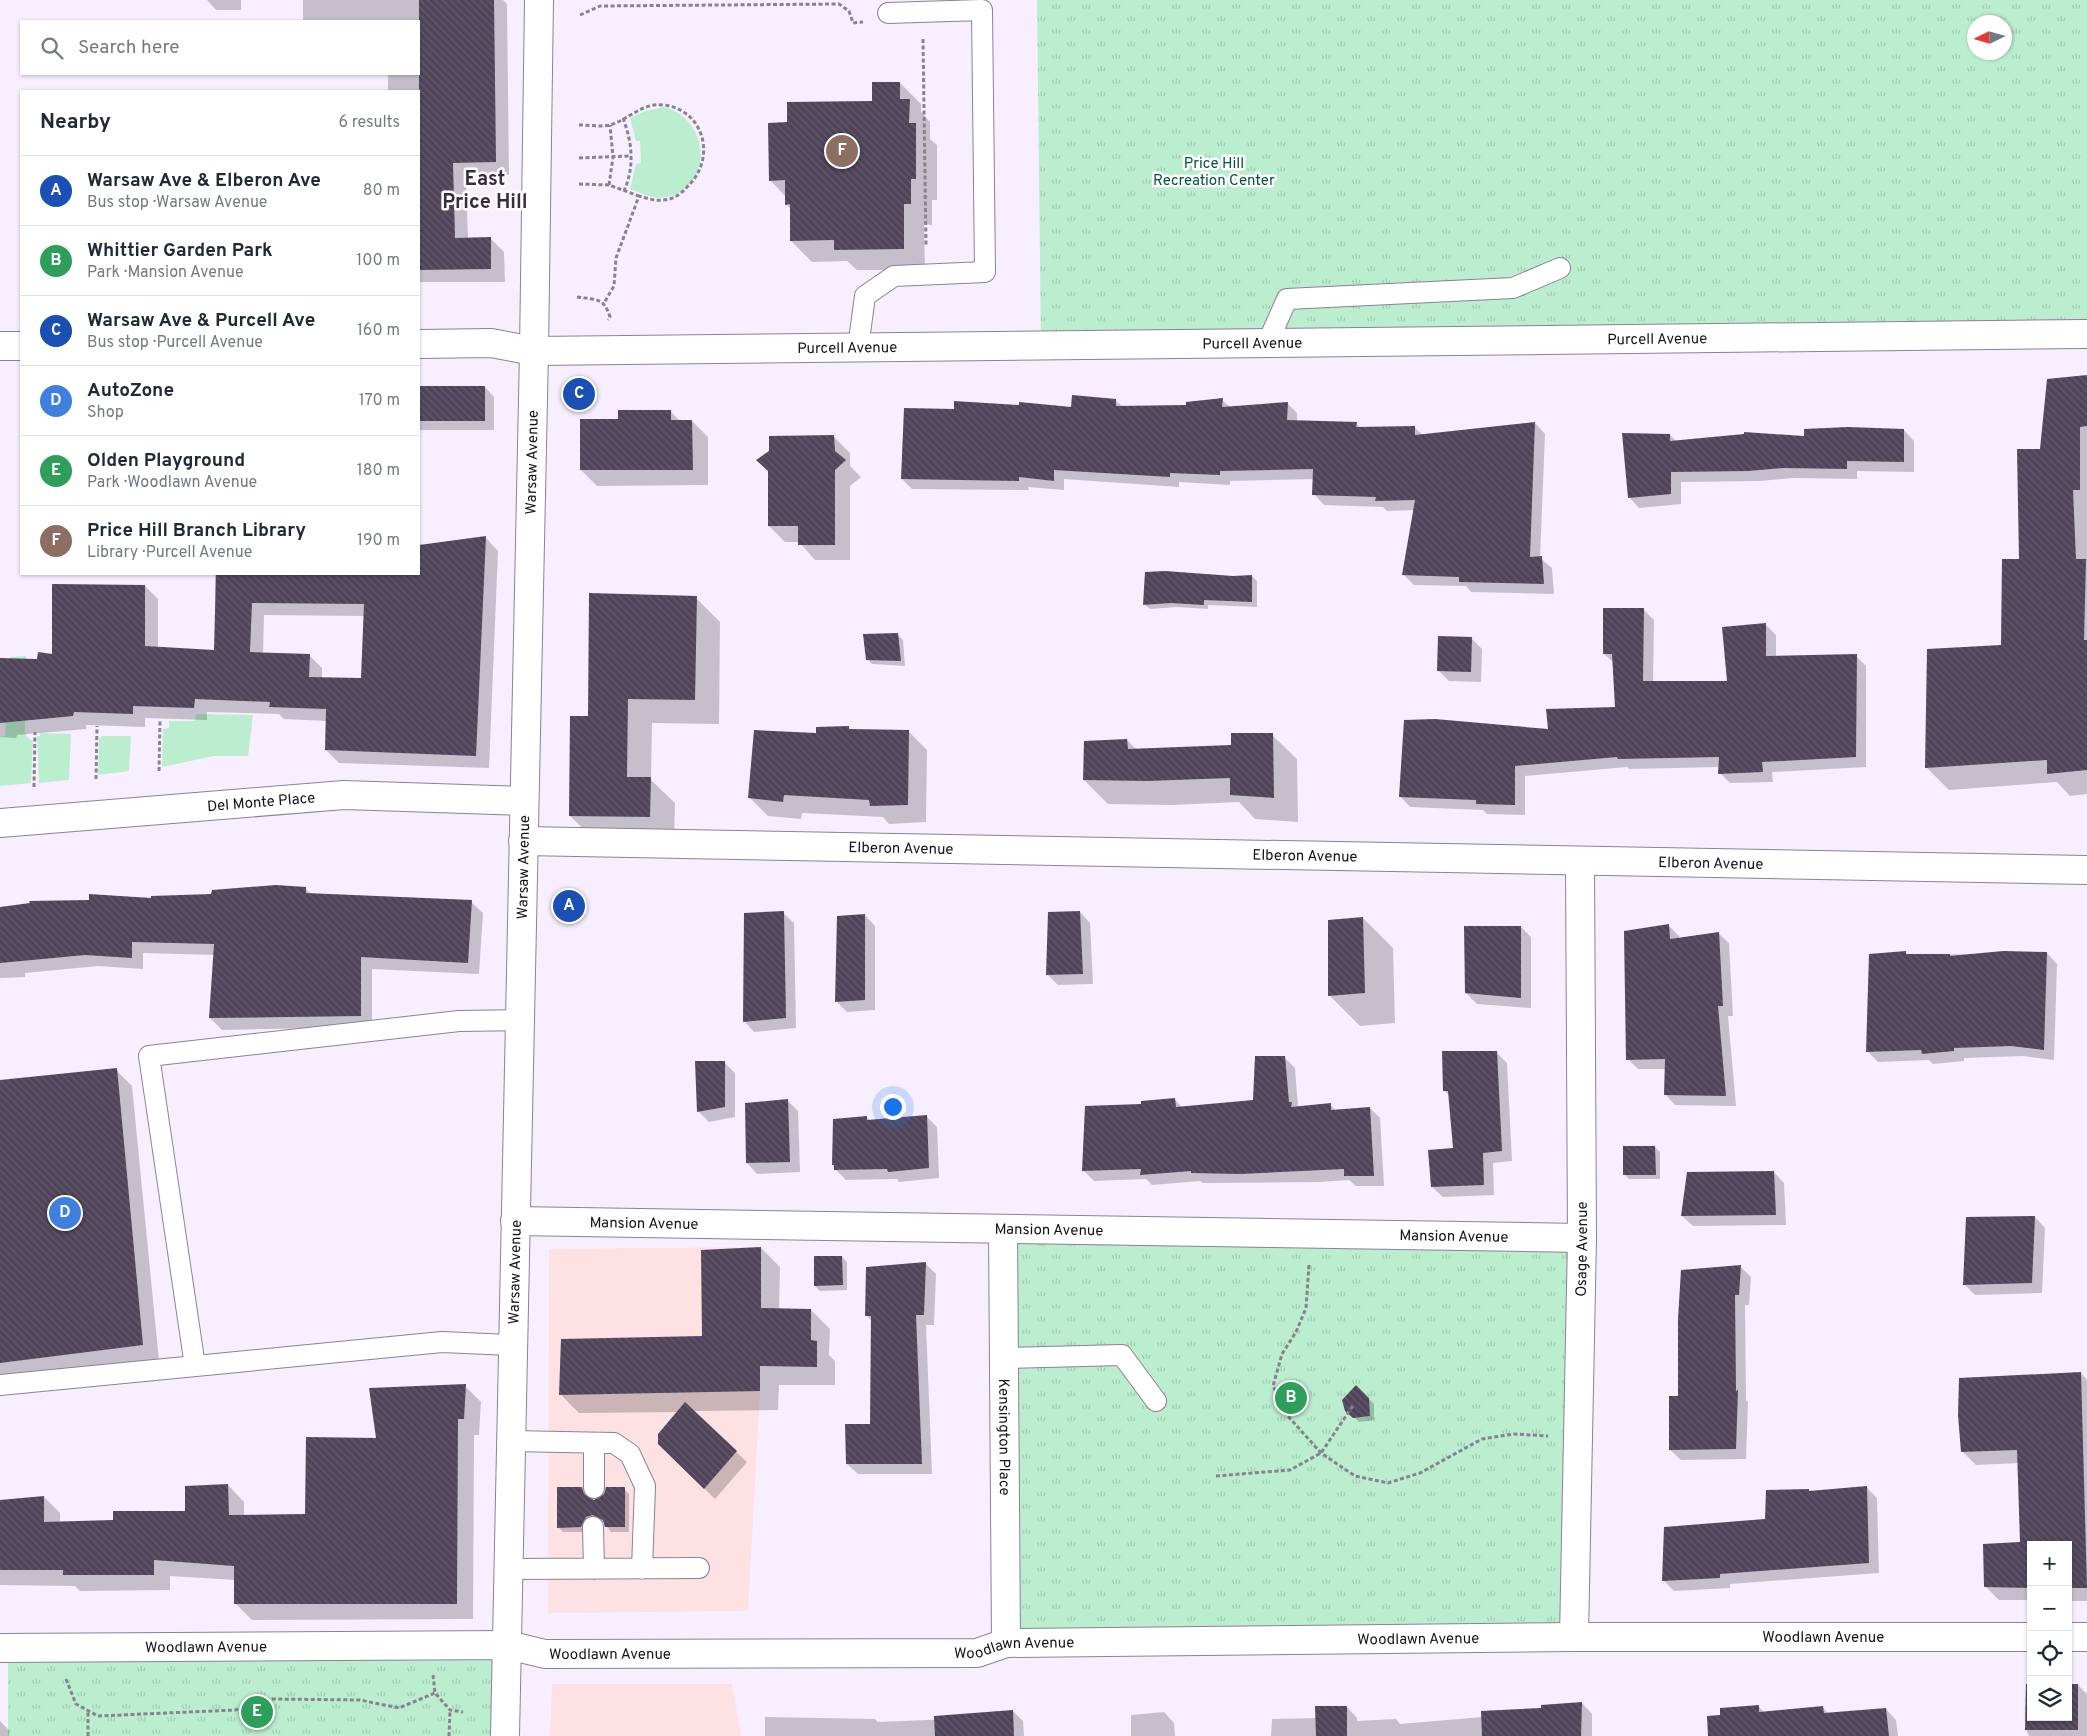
<!DOCTYPE html>
<html lang="en">
<head>
<meta charset="utf-8">
<style>
  body { margin:0; font-family:Overpass,sans-serif; background:#f6f6f7; color:#1f2937 }
  .controls { position:absolute; right:15px; bottom:15px; display:grid; overflow:hidden; border-radius:0px; box-shadow:0 1px 4px #0004 }
  .controls button { width:45px; height:45px; display:grid; place-items:center; padding:0; border:0; border-bottom:1px solid #e0e1e3; background:#fff; color:#1f2937; font:25px sans-serif }
  .compass { position:absolute; left:1967px; top:15px; width:45px; height:45px; border-radius:50%; background:#fff; box-shadow:0 1px 4px #0004; rotate:265deg }
  .you { position:absolute; left:892px; top:1106px; width:18px; height:18px; margin:-12px; border:4px solid #fff; border-radius:50%; background:#1a73e8; box-shadow:0 0 0 8px #1a73e833 }
  .badge { display:grid; place-items:center; width:32px; height:32px; border-radius:50%; background:#0f766e; color:#fff; font-size:16px; font-weight:700 }
  .pin { position:absolute; translate:-50% -50%; border:2px solid #fff; box-shadow:0 1px 5px #0006 }
  .list { margin:0; padding:0; list-style:none }
  h2 { display:flex; justify-content:space-between; align-items:center; height:65px; margin:0; padding:0 20px; font-size:21px }
  h2 small { font-size:16px; font-weight:400; color:#747a83 }
  .list li { display:grid; grid-template-columns:32px 1fr auto; gap:15px; align-items:center; box-sizing:border-box; height:70px; padding:0 20px; border-top:1px solid #e0e1e3 }
  .list b { display:block; font-size:19px; white-space:nowrap }
  .list p { margin:0; font-size:16px; white-space:nowrap; color:#747a83 }
  .list em { font-size:16px; font-style:normal; color:#747a83 }
  .icon { flex:none; width:28px; height:28px; fill:none; stroke:currentColor; stroke-width:2; stroke-linecap:round; stroke-linejoin:round }
  .map { position:relative; flex:none; width:2087px; height:1736px; overflow:hidden }
  .search { position:absolute; background:#fff; box-shadow:0 1px 4px #0004; left:20px; top:20px; width:400px; height:55px; display:flex; align-items:center; gap:12px; box-sizing:border-box; padding:0 18px; border-radius:0px; color:#747a83; font-size:19px }
  .panel { position:absolute; background:#fff; box-shadow:0 1px 4px #0004; left:20px; top:90px; width:400px; height:485px; border-radius:0px }
  .map>svg:first-child { display:block }
</style>
</head>
<body>
<div class="map">
<svg width="2087" height="1736" viewBox="0 0 2087 1736">
  <defs>
    <pattern id="park-tufts" width="24" height="20" patternUnits="userSpaceOnUse" patternTransform="scale(1.25)"><rect width="24" height="20" fill="#bbeecf"/><path d="M3 7l-1-3M5 7V3M7 7l1-3M15 17l-1-3M17 17v-4M19 17l1-3" fill="none" stroke="#a0cbb1"/></pattern>
    <pattern id="building-back-hatch" width="6" height="6" patternUnits="userSpaceOnUse" patternTransform="scale(1.25)"><rect width="6" height="6" fill="#4f4459"/><path d="M-1 5l2 2M0 0l6 6M5-1l2 2" fill="none" stroke="#645b6c"/></pattern>
  </defs>
  <rect width="100%" height="100%" fill="#f7efff"/>
  <path fill="#fde1e3" d="M761 1247 760 1391 748 1611 548 1613 549 1249Z
    M552 1684H732L741 1736H550Z"/>
  <path fill="#bbeecf" d="M664 107C714 120 713 194 660 198 650 198 639 192 630 189L636 164 641 163 640 141H636L630 118 645 111Z
    M26 656 25 732 27 737 33 741 31 783 0 786V737L5 736 10 657Z
    M196 714 253 715 248 756H214L162 767 163 729 169 728V721H195Z
    M40 733 71 734 69 780 39 783 37 736H40Z
    M102 736H131L129 771 98 775 99 739Z"/>
  <path fill="url(#park-tufts)" fill-rule="evenodd" d="M1037 0H2087V334L1041 346ZM1974 22H2004V52H1974Z
    M1003 1229 1582 1238 1574 1637 1006 1643Z
    M508 1645 505 1736H8V1648Z"/>
  <path fill="#0003" fill-rule="evenodd" d="M207 0H241V10H216Z
    M303 0H503L507 4 509 175 466 176 468 239 490 238 504 252 505 282H419V91H388V74H419V21H303Z
    M900 83 921 104V112L930 122V139L937 145V200H932V225L924 224 925 270H857L847 261 812 262 791 241V209L786 204V197L770 180 788 123 873 103Z
    M2087 376V794L2070 796 2057 782 1949 790 1927 768 2003 646 2041 450Z
    M419 387H485L494 397V430H419Z
    M1115 400 1123 407 1187 406 1222 400 1231 408 1287 403 1297 413V421L1356 423 1361 428 1414 427 1423 435 1535 423 1545 434 1540 558 1552 568 1554 594 1471 592 1466 586 1414 585 1404 575 1415 510 1387 511 1383 507 1324 505 1314 494V479L1230 481V485L1179 482V487L1064 479V490L1028 487 1029 490 912 489 902 479 956 411 1072 409Z
    M670 411 680 421H692L708 437V485L597 486 581 470 619 420Z
    M1904 430 1914 441V472L1857 471V479L1794 478 1759 481 1681 482V504L1639 508 1629 497 1670 435 1676 441 1805 438Z
    M834 437 850 453V466L861 477 850 486V560H815L799 542H785L769 526Z
    M486 538 498 551 489 768 339 763 326 750 327 721 284 719 279 714 207 712V720L145 718V727L86 725V729L17 735 16 738 0 737V659L38 660 53 656 145 586 158 599V648L216 651 215 574H419V546ZM264 615 364 616 362 680 322 679V668L309 655 263 654Z
    M1252 576 1257 581V607L1208 605V609L1177 607 1150 609 1145 605 1233 578Z
    M696 598 720 622 719 724 652 723 651 780 675 803 674 841 595 840 570 816 589 717Z
    M1643 609 1654 620 1653 682H1728L1765 624 1776 635V657L1856 656 1866 666V767L1772 772 1773 782 1730 783 1720 773V767L1629 769 1627 767 1525 776V815L1487 814 1483 810 1410 807 1400 796 1550 730 1616 709 1614 663 1604 654Z
    M898 635 903 640 905 666 872 664 867 659Z
    M1471 638 1482 649 1481 682 1449 681 1438 670Z
    M848 727 851 730 909 732 927 750 926 822 889 824 883 817 802 813 801 819 768 816 749 797 817 734Z
    M1272 735 1297 759 1298 822 1255 819 1239 802 1172 805 1108 804 1084 780 1127 740 1137 750 1232 746Z
    M305 888 312 895 471 902 483 913 479 974 372 969V1027L222 1030 210 1018 215 955 143 953V969L98 966 25 973V977L0 978V909Z
    M1080 912 1090 923 1093 984 1058 985 1047 974Z
    M783 913 794 923 796 1028 754 1032 744 1021Z
    M865 915 875 926V1010L847 1012 837 1002Z
    M1363 918 1393 948 1395 1023 1360 1026 1330 996Z
    M1669 926 1679 936V939L1718 933 1729 943 1733 1016H1728L1736 1106 1675 1105 1665 1094 1666 1069H1638L1628 1059Z
    M1521 927 1531 937V1008L1477 1004 1466 993Z
    M1905 952 1909 955 2047 953 2057 964 2054 1060 2023 1056 1964 1058V1061L1933 1064 1929 1060 1878 1062 1867 1051Z
    M1497 1053 1507 1063 1512 1161 1493 1163 1494 1195 1443 1197 1432 1187 1454 1149 1450 1096 1444 1090Z
    M1284 1057 1295 1068 1298 1107 1330 1104 1336 1111 1370 1108 1380 1118 1384 1186H1356L1349 1180 1320 1182 1203 1183 1200 1181 1152 1185 1146 1179 1094 1181 1084 1171 1142 1105 1174 1099 1183 1108 1254 1102Z
    M724 1062 735 1073V1117L709 1122 698 1111Z
    M116 1070 132 1086 159 1361 0 1381V1081Z
    M788 1101 798 1111 800 1172 757 1174 747 1163Z
    M926 1116 937 1127 939 1178 899 1182 897 1179 846 1180 835 1169 833 1165 866 1117 870 1121Z
    M1655 1147 1660 1152V1179H1629L1624 1174Z
    M1774 1172 1784 1183 1786 1225 1693 1226 1682 1216Z
    M2035 1217 2045 1228 2042 1293 1975 1295 1964 1284Z
    M761 1248 780 1267 779 1310H811L830 1329 829 1355 835 1361V1385H779L778 1410 692 1411 747 1462 715 1499 659 1444 679 1412 579 1413 560 1394 703 1337Z
    M842 1257 847 1262V1290L820 1291 815 1286Z
    M925 1263 936 1274 934 1325H926L932 1474H858L847 1464 872 1425V1321L866 1315Z
    M1740 1266 1751 1277 1749 1305H1745L1746 1400 1748 1402 1746 1459 1681 1460 1670 1450 1680 1397Z
    M2081 1373 2087 1380V1601H2068V1545H2031V1600H1999L1986 1587 2021 1543 2019 1463 1976 1465 1963 1452Z
    M465 1386 481 1402 479 1435H474L473 1619 252 1620 236 1604 235 1580 170 1576V1590L80 1591 75 1586 0 1585V1501L44 1497 60 1513V1523L115 1522 186 1512 228 1485 244 1502V1516L306 1515 378 1439Z
    M1356 1386 1374 1404V1420L1359 1422 1346 1410Z
    M1867 1488 1877 1498 1879 1573 1730 1584V1588L1674 1591 1663 1580 1767 1520 1809 1490 1811 1492Z
    M582 1489 588 1498 593 1501 624 1489 629 1494V1532H611L605 1523 599 1520 586 1532H563L558 1527Z
    M2078 1685 2087 1694V1736H2029L2026 1730 2031 1717H2068Z
    M1582 1703 1592 1714V1736H1271L1272 1719 1317 1718 1347 1707 1357 1718V1721L1396 1719 1400 1724 1483 1717Z
    M1758 1706 1765 1713 1823 1708 1829 1714 1886 1709 1896 1720 1898 1736H1722Z
    M1013 1711 1023 1721 1024 1736H765V1717L875 1719 878 1722 976 1718Z
    M1164 1712 1174 1723 1175 1736H1131V1715Z
    M0 1721 9 1730V1736H0Z"/>
  <path fill="url(#building-back-hatch)" fill-rule="evenodd" d="M419 0H494L496 162 453 163 455 238 491 237V269L419 270Z
    M872 82H900V99H910L909 123H916V179H911V204H904V249L834 250V240L790 241V204L785 205V180L769 181 768 123 787 122V102L872 101Z
    M2087 375V426L2080 427V490H2073L2076 559H2086L2084 640H2087V770L2047 774V760L1925 768 1927 649 2001 645 2002 559H2019L2017 449H2040L2047 379Z
    M419 386H485V421H419Z
    M1072 395 1116 399V406L1186 405V402L1223 398 1222 407 1288 402 1287 420 1357 422 1356 427 1415 426V435L1535 422 1530 557 1542 556 1544 584 1459 582V577L1402 575 1415 500 1375 501 1376 497 1312 495 1313 469 1220 471V475L1170 473V477L1054 470V481L1019 477V481L901 479 904 408 954 409V401L1019 405V402L1071 407Z
    M618 410H671V420H692L693 470H580V419H618Z
    M1848 427 1904 429V462L1847 461V469L1783 468 1748 471 1671 472V494L1628 498 1622 433 1670 434V441L1744 434V432L1804 436V429Z
    M834 435 835 451 846 460 835 470V545H798V526H768V471L756 460 769 451V436Z
    M486 536 476 756 325 750 326 709 269 707 270 702 195 699 194 708 133 706V714L74 712 73 716 0 723V658L37 659 38 652 52 654V584L145 585V646L214 650 216 574H419V545ZM252 603 364 604 361 678 309 677 310 654 250 652Z
    M1165 571 1233 576 1252 575V602L1204 600V605L1171 603 1143 605 1145 572Z
    M589 593 697 596 695 700 628 699 627 777H651L650 817 569 816 570 716H588Z
    M1603 608H1644L1643 681H1727L1722 627 1766 623V656L1857 654 1856 757 1762 762 1763 772 1718 774 1719 757 1618 759 1617 757 1515 766V805L1476 804V800L1399 797 1404 720 1435 719 1548 729 1546 709 1615 707 1612 654H1603Z
    M898 633 901 661 866 660 863 634Z
    M1438 636 1472 637 1471 672 1437 671Z
    M849 726V729L909 730 908 805 870 806 869 800 784 795 783 802 748 798 754 730 816 733V727Z
    M1231 733H1273L1274 798 1230 795V778L1147 781 1083 780 1084 741 1127 739 1128 749 1231 745Z
    M276 885 306 887V893L472 900 468 963 361 957V1016L209 1018 214 944 132 942V958L85 955 0 963V907L30 903 29 901 89 900V894L151 898V896L211 894 212 890Z
    M784 911 786 1018 743 1022 744 913Z
    M1080 911 1083 974 1046 975 1048 912Z
    M865 914V1000L835 1002 837 916Z
    M1363 917 1365 993 1328 996V920Z
    M1669 924 1670 939 1719 932 1723 1006H1718L1726 1096 1664 1095 1665 1059 1626 1060 1624 931Z
    M1464 926H1521V998L1465 993Z
    M1906 951V954H1950V956L2003 951 2047 952 2044 1050 2011 1046 1954 1048V1051L1922 1054 1921 1050 1866 1052 1869 954Z
    M1442 1051H1497L1502 1151 1483 1153 1484 1185 1431 1187 1428 1150 1453 1148 1448 1091H1443Z
    M1255 1056H1285L1289 1102H1292L1291 1107 1331 1103V1110L1370 1107 1374 1176H1344V1169L1240 1174 1191 1173V1171L1140 1175 1141 1169 1082 1171 1085 1106 1141 1104V1101L1175 1098 1176 1107 1253 1100Z
    M695 1061H725V1107L697 1112Z
    M117 1068 143 1345 0 1363V1080Z
    M788 1099 790 1162 746 1163 745 1103Z
    M927 1115 929 1168 888 1172 887 1169 834 1170V1165H832L833 1119 867 1116V1120Z
    M1623 1146H1655L1656 1175H1623Z
    M1774 1171 1776 1215 1681 1216 1687 1172Z
    M2035 1216 2032 1283 1963 1285 1966 1217Z
    M761 1247V1308L811 1309V1340L817 1341V1367L760 1366V1391L559 1395 561 1339 702 1336 701 1250Z
    M814 1256H842L843 1285 814 1286Z
    M926 1262 924 1315H916L922 1464H846L845 1424H870L871 1316H865L866 1267Z
    M1741 1265 1739 1295H1735L1736 1391 1738 1390 1736 1449 1669 1450V1396H1678V1319L1681 1270Z
    M2081 1372 2087 1588H2068V1545H2031V1588L1984 1587 1983 1544 2020 1542 2017 1450 1961 1452 1958 1415 1959 1378Z
    M466 1384 464 1419H458L457 1604H234V1566L154 1560V1575H63V1570H0V1500L44 1496V1522L113 1520V1511H185V1486L228 1484 229 1515 305 1514 306 1437 376 1438 369 1388Z
    M1356 1385 1369 1398 1370 1416 1353 1418 1345 1411 1342 1400Z
    M685 1402 737 1451 704 1489 658 1444V1434Z
    M1867 1486 1869 1563 1720 1574V1578L1662 1581 1664 1527 1765 1519 1766 1490 1809 1489V1491Z
    M557 1487H582L584 1494 594 1500 604 1494 606 1487H625V1527H605L603 1520 593 1515 586 1517 581 1527 557 1528Z
    M2026 1684H2031V1717H2068V1684H2078V1730H2025Z
    M1582 1702 1581 1736H1482L1481 1711 1541 1708V1705Z
    M1759 1705V1712L1823 1706 1824 1713 1886 1708 1889 1736H1708L1707 1716 1720 1715V1708Z
    M1315 1706H1347V1736H1316Z
    M1013 1710 1014 1736H935L934 1716Z"/>
  <g fill="none" stroke-linecap="round" stroke-linejoin="round">
    <defs>
      <path id="service" d="M1267 344 1287 299 1513 288 1560 268
        M858 348 865 296 894 276 985 272 982 10 888 13
        M1003 1358 1122 1355 1156 1401
        M195 1366 149 1056 459 1021 519 1020
        M0 1385 442 1342 512 1345
        M511 1441 614 1443 630 1454 645 1486 642 1569
        M594 1488V1443
        M593 1527 594 1569
        M509 1569 699 1568"/>
      <g id="minor">
        <path id="s1" d="M419 344 491 343 534 351 2087 334"/>
        <path d="M0 346H21"/>
        <path id="s2" d="M0 823 344 795 524 801"/>
        <path id="s3" d="M515 1221 1582 1238"/>
        <path id="s4" d="M1003 1229 1006 1643"/>
        <path id="s5" d="M1574 1637 1582 1238 1580 862"/>
        <path d="M2068 1637H2087"/>
        <path id="s6" d="M0 1648 508 1645 545 1654 977 1653 1006 1643 1574 1637H2031"/>
      </g>
      <g id="tertiary">
        <path id="s7" d="M523 841 2087 870"/>
      </g>
      <g id="secondary">
        <path id="s8" d="M505 1736 534 351 539 0"/>
      </g>
    </defs>
    <use href="#service" stroke="#8c8097" stroke-width="22"/>
    <use href="#minor" stroke="#8c8097" stroke-width="30"/>
    <use href="#tertiary" stroke="#8c8097" stroke-width="30"/>
    <use href="#secondary" stroke="#8c8097" stroke-width="30"/>
    <path stroke="#88828e" stroke-width="3" stroke-dasharray="4 2.5" stroke-linecap="butt" d="M580 15 600 6 839 4 849 11 853 23 863 22
      M923 39 926 247
      M623 118C632 142 635 166 624 191
      M579 125C588 125 601 127 610 125 628 120 643 102 663 105 704 109 717 158 688 186 681 194 673 200 662 200 654 201 646 198 639 196L616 258 614 286 604 303
      M579 158 631 156
      M579 184 609 185 639 196
      M609 185 613 157 610 125
      M577 297C596 300 604 297 610 317L608 320
      M159 771 160 720
      M96 779 97 726
      M34 787 35 732
      M1309 1265 1306 1308 1296 1332 1282 1354 1273 1386 1287 1415 1321 1453 1355 1476 1388 1483 1420 1473 1482 1439 1514 1434 1548 1436
      M1216 1476 1290 1470 1321 1453 1354 1404
      M433 1675 435 1693 450 1710 463 1712
      M66 1679 76 1704 98 1716 235 1710 272 1699 360 1700 399 1708 435 1693
      M88 1736V1711
      M449 1736 450 1710"/>
    <use href="#service" stroke="#fff" stroke-width="20"/>
    <use href="#minor" stroke="#fff" stroke-width="28"/>
    <use href="#tertiary" stroke="#fff" stroke-width="28"/>
    <use href="#secondary" stroke="#fff" stroke-width="28"/>
  </g>
  <g text-anchor="middle" stroke-width="5" stroke-linejoin="round" paint-order="stroke">
    <g font-size="15" fill="#045534" stroke="#fff">
      <text x="1214" y="168">Price Hill<tspan x="1214" dy="17">Recreation Center</tspan></text>
    </g>
    <g font-size="15" fill="#16121a" stroke="#fff">
      <text dy="5" stroke="none"><textPath href="#s1" startOffset="1239">Purcell Avenue</textPath></text>
      <text dy="5" stroke="none"><textPath href="#s1" startOffset="834">Purcell Avenue</textPath></text>
      <text dy="5" stroke="none"><textPath href="#s1" startOffset="429">Purcell Avenue</textPath></text>
      <text dy="5" stroke="none"><textPath href="#s8" startOffset="1274">Warsaw Avenue</textPath></text>
      <text dy="5" stroke="none"><textPath href="#s2" startOffset="262">Del Monte Place</textPath></text>
      <text dy="5" stroke="none"><textPath href="#s7" startOffset="378">Elberon Avenue</textPath></text>
      <text dy="5" stroke="none"><textPath href="#s7" startOffset="782">Elberon Avenue</textPath></text>
      <text dy="5" stroke="none"><textPath href="#s7" startOffset="1188">Elberon Avenue</textPath></text>
      <text dy="5" stroke="none"><textPath href="#s8" startOffset="869">Warsaw Avenue</textPath></text>
      <text dy="5" stroke="none"><textPath href="#s3" startOffset="129">Mansion Avenue</textPath></text>
      <text dy="5" stroke="none"><textPath href="#s3" startOffset="534">Mansion Avenue</textPath></text>
      <text dy="5" stroke="none"><textPath href="#s3" startOffset="939">Mansion Avenue</textPath></text>
      <text dy="5" stroke="none"><textPath href="#s5" startOffset="388">Osage Avenue</textPath></text>
      <text dy="5" stroke="none"><textPath href="#s8" startOffset="464">Warsaw Avenue</textPath></text>
      <text dy="5" stroke="none"><textPath href="#s4" startOffset="208">Kensington Place</textPath></text>
      <text dy="5" stroke="none"><textPath href="#s6" startOffset="1826">Woodlawn Avenue</textPath></text>
      <text dy="5" stroke="none"><textPath href="#s6" startOffset="1421">Woodlawn Avenue</textPath></text>
      <text dy="5" stroke="none"><textPath href="#s6" startOffset="206">Woodlawn Avenue</textPath></text>
      <text dy="5" stroke="none"><textPath href="#s6" startOffset="1016">Woodlawn Avenue</textPath></text>
      <text dy="5" stroke="none"><textPath href="#s6" startOffset="611">Woodlawn Avenue</textPath></text>
    </g>
    <g font-size="20" font-weight="bold" fill="#372c40" stroke="#fff">
      <text x="485" y="185">East<tspan x="485" dy="23">Price Hill</tspan></text>
    </g>
  </g>
</svg>
<div class="controls">
<button>+</button>
<button>−</button>
<button><svg class="icon" aria-label="locate" viewBox="0 0 24 24"><circle cx="12" cy="12" r="6"/><path d="M12 2v4M12 18v4M2 12h4M18 12h4"/></svg></button>
<button><svg class="icon" aria-label="layers" viewBox="0 0 24 24"><path d="M12 4l9 5-9 5-9-5zM3 14l9 5 9-5"/></svg></button>
</div>
<svg class="compass" viewBox="-18 -18 36 36"><path d="M0-13l5 13h-10z" fill="#e53935"/><path d="M0 13l5-13h-10z" fill="#747a83"/></svg>
<div class="you"></div>
<div class="pin badge" style="left:569px;top:906px;background:#1a4fb4">A</div>
<div class="pin badge" style="left:1291px;top:1398px;background:#2e9e5b">B</div>
<div class="pin badge" style="left:579px;top:394px;background:#1a4fb4">C</div>
<div class="pin badge" style="left:65px;top:1213px;background:#3f7fe0">D</div>
<div class="pin badge" style="left:257px;top:1712px;background:#2e9e5b">E</div>
<div class="pin badge" style="left:842px;top:151px;background:#8d6e63">F</div>
<div class="search"><svg class="icon" aria-label="search" viewBox="0 0 24 24"><circle cx="10" cy="10" r="6"/><path d="M15 15l6 6"/></svg>Search here</div>
<section class="panel">
<h2>Nearby<small>6 results</small></h2>
<ul class="list">
<li><span class="badge" style="background:#1a4fb4">A</span><div><b>Warsaw Ave &amp; Elberon Ave</b><p>Bus stop · Warsaw Avenue</p></div><em>80 m</em></li>
<li><span class="badge" style="background:#2e9e5b">B</span><div><b>Whittier Garden Park</b><p>Park · Mansion Avenue</p></div><em>100 m</em></li>
<li><span class="badge" style="background:#1a4fb4">C</span><div><b>Warsaw Ave &amp; Purcell Ave</b><p>Bus stop · Purcell Avenue</p></div><em>160 m</em></li>
<li><span class="badge" style="background:#3f7fe0">D</span><div><b>AutoZone</b><p>Shop</p></div><em>170 m</em></li>
<li><span class="badge" style="background:#2e9e5b">E</span><div><b>Olden Playground</b><p>Park · Woodlawn Avenue</p></div><em>180 m</em></li>
<li><span class="badge" style="background:#8d6e63">F</span><div><b>Price Hill Branch Library</b><p>Library · Purcell Avenue</p></div><em>190 m</em></li>
</ul>
</section>
</div>
</body>
</html>
